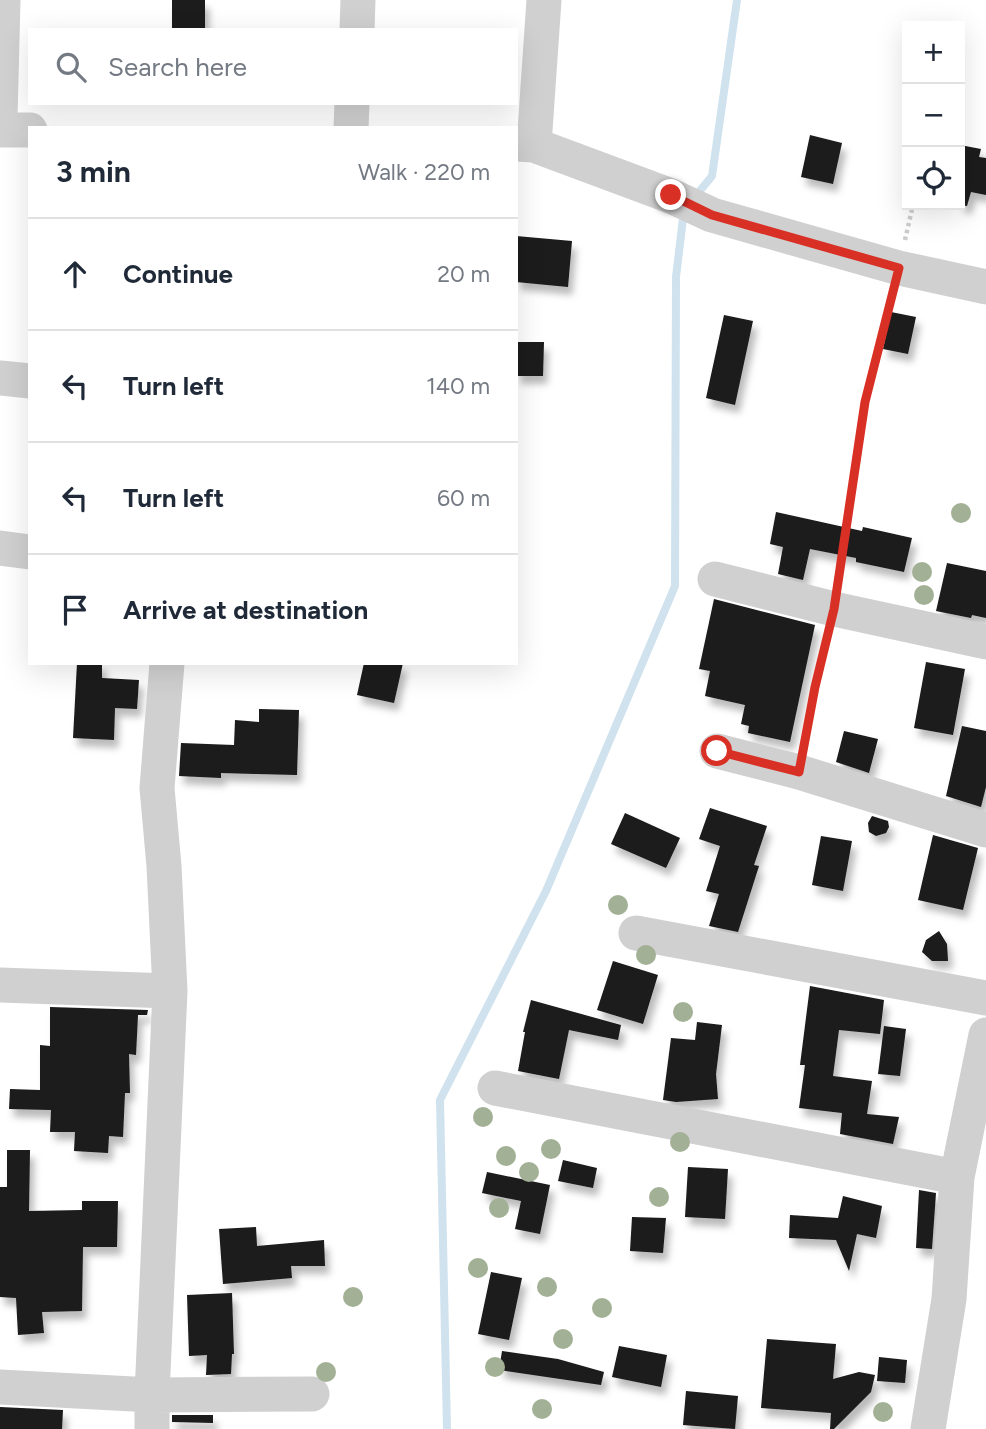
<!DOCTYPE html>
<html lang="en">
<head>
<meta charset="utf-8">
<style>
  body { margin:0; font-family:Figtree,sans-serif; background:#f2f2f3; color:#1f2937 }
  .controls { position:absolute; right:21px; top:21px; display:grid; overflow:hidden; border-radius:0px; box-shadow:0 7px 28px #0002 }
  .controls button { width:63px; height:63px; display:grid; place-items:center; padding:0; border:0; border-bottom:2px solid #e0e1e3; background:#fff; color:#1f2937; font:35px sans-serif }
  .stop { position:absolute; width:21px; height:21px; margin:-16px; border:5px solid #d93025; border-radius:50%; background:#fff }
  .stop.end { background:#d93025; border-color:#fff; box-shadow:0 2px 7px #0008 }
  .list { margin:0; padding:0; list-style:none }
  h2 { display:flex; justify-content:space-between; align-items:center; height:91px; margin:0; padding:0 28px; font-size:30px }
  h2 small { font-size:23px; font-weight:400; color:#747a83 }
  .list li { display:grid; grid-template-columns:46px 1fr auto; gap:21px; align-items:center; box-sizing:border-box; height:112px; padding:0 28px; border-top:2px solid #e0e1e3 }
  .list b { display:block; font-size:26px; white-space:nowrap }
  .list em { font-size:23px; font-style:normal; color:#747a83 }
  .icon { flex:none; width:38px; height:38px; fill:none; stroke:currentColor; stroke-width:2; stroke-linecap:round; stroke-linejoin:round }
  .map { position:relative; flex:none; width:986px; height:1429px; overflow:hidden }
  .search { position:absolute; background:#fff; box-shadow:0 7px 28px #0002; left:28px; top:28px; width:490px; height:77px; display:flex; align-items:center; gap:18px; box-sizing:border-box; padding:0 24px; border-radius:0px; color:#747a83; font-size:26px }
  .panel { position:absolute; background:#fff; box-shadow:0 7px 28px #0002; left:28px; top:126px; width:490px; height:539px; border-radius:0px }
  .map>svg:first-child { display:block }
</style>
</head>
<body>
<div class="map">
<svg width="986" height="1429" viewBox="0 0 986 1429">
  <defs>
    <filter id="shadow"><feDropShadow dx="4.5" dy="8" stdDeviation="3.5" flood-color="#0004"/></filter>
  </defs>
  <rect width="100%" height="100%" fill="#fff"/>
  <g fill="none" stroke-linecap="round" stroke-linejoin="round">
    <path stroke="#cfe2ee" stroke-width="8" d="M694 198 712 176 737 0
      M447 1429 440 1100 546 891 675 586 676 277 684 210"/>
  </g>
  <path fill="#1a1a1a" filter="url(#shadow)" d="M172 0H205V30H172Z
    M810 135 842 143 833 184 801 177Z
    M960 145 981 149 979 157 986 158V195L971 192 967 206 960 205Z
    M516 236 572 241 568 287 516 282Z
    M891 312 916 317 908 354 883 349Z
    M724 315 753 321 735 405 706 398Z
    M516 342H544L543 376H516Z
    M776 512 862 531 863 527 912 538 904 572 856 562V558L810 549 803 580 778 574 783 547 770 544Z
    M947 563 986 571V618L972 615 971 618 936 611Z
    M714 599 815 625 790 742 748 733 749 726 741 724 745 705 705 696 710 671 699 669Z
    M926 662 965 669 953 735 914 728Z
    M77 663H102V678L139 680 137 709 115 708 114 740 73 738Z
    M364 663H403L394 703 357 695Z
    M259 709 299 710 297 775 221 773V778L179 776 181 743 234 745 235 720 259 722Z
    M962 726 986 731V787L981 807 946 796Z
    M844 731 878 739 869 773 836 762Z
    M710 808 767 826 754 865 759 866 738 932 709 926 719 894 706 891 720 846 699 839Z
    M625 813 680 838 666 868 611 844Z
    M872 816 888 821 889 827 886 833 876 836 869 832 868 823Z
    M933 835 978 848 963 910 918 900Z
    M821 836 852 841 843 891 812 885Z
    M939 931 947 944 948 961H932L922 952 926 940Z
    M613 961 658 975 643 1024 597 1010Z
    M810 986 884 1000 880 1034 839 1030 833 1076 872 1081 867 1114 899 1117 893 1144 840 1134 842 1113 799 1108 805 1065H800Z
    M531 1000 621 1025 618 1040 569 1030 559 1079 518 1071 525 1032H523Z
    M50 1007 148 1010 147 1015H138L136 1055 129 1054 130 1093H125L123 1137 109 1136 108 1153 74 1151 75 1132H50L51 1110 9 1109 10 1089 40 1090V1045L50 1046Z
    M697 1022 722 1025 716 1074 718 1099 676 1102 663 1100 671 1038 695 1040Z
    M884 1026 906 1029 900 1076 878 1074Z
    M7 1150H30L29 1211 82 1210V1201H118L117 1247H83L82 1311 42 1312 44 1333 18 1335 16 1298 0 1297V1187H7Z
    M563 1160 597 1168 593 1188 558 1181Z
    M688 1167 728 1169 725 1219 685 1217Z
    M487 1172 550 1185 540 1234 515 1229 521 1201 482 1193Z
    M919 1190 936 1193 932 1249 916 1248Z
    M843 1196 882 1206 876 1238 857 1234 849 1271 836 1240 789 1238 790 1215 838 1218Z
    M632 1217 666 1218 663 1253 630 1251Z
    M256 1227 257 1246 324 1240 325 1266H291L292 1278 223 1284 219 1229Z
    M491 1272 522 1278 509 1340 478 1334Z
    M232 1293 234 1354H232L231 1374 206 1375 207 1355 189 1356 187 1295Z
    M767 1339 836 1344 833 1379 859 1372 875 1375 871 1392 834 1429H830L831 1413 761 1408Z
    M619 1346 667 1355 661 1387 612 1377Z
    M502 1351 558 1359 604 1372 601 1385 499 1370Z
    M879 1357 907 1360 905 1383 877 1381Z
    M686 1391 738 1396 735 1429 683 1425Z
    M0 1407 63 1410 62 1429H0Z
    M172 1415H213V1423L172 1422Z"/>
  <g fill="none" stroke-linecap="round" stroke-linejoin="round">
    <path stroke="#cdcdcd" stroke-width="4.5" stroke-dasharray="3.5 3.5" stroke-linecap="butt" d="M905 240 913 205
      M838 580 865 402 892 296
      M804 744 827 636"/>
    <path stroke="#d0d0d0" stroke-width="35" d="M357 30 358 0
      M0 118 3 0
      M351 128 352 103
      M0 130H30
      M516 144 534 145 671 196 712 215 899 268 986 287
      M534 145 544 0
      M0 378 30 381
      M0 548 30 552
      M715 579 834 609 986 642
      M717 751 799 772 986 830
      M636 933 986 998
      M0 985 170 991
      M495 1088 957 1177
      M0 1387 152 1395 312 1394
      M152 1429V1395L170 991 164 866 157 788 167 663
      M928 1429 949 1299 957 1177 986 1035"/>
  </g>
  <g fill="#a2b095">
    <circle cx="961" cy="513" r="10"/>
    <circle cx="922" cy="572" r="10"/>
    <circle cx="924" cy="595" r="10"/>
    <circle cx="618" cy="905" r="10"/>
    <circle cx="646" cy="955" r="10"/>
    <circle cx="683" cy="1012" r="10"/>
    <circle cx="483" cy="1117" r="10"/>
    <circle cx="680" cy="1142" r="10"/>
    <circle cx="551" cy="1149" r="10"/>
    <circle cx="506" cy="1156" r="10"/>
    <circle cx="529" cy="1172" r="10"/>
    <circle cx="659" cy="1197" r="10"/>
    <circle cx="499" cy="1208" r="10"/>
    <circle cx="478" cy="1268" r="10"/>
    <circle cx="547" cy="1287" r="10"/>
    <circle cx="353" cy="1297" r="10"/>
    <circle cx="602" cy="1308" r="10"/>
    <circle cx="563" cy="1339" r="10"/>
    <circle cx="495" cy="1367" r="10"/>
    <circle cx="326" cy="1372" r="10"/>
    <circle cx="542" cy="1409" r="10"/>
    <circle cx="883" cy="1412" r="10"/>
  </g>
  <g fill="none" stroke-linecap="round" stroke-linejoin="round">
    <path stroke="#d93025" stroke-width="9" d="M671 195 712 215 899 268 865 402 834 609 815 687 799 772 717 751"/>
  </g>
</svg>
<div class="controls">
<button>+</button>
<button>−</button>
<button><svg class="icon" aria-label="locate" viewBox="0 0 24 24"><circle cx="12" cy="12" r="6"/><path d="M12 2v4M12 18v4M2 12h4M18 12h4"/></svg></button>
</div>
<div class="stop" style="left:717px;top:751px"></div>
<div class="stop end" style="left:671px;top:195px"></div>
<div class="search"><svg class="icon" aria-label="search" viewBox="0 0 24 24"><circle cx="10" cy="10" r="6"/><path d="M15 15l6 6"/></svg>Search here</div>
<section class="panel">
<h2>3 min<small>Walk · 220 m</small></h2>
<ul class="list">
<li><svg class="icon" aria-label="ahead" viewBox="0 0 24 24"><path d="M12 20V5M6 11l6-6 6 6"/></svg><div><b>Continue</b></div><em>20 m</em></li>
<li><svg class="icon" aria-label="left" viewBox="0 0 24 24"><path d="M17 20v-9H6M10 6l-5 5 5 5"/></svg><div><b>Turn left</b></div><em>140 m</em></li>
<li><svg class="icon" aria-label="left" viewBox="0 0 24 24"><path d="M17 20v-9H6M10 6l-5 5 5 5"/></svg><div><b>Turn left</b></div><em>60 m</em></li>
<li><svg class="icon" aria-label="arrive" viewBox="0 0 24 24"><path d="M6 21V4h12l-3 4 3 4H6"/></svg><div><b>Arrive at destination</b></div></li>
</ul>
</section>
</div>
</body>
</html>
